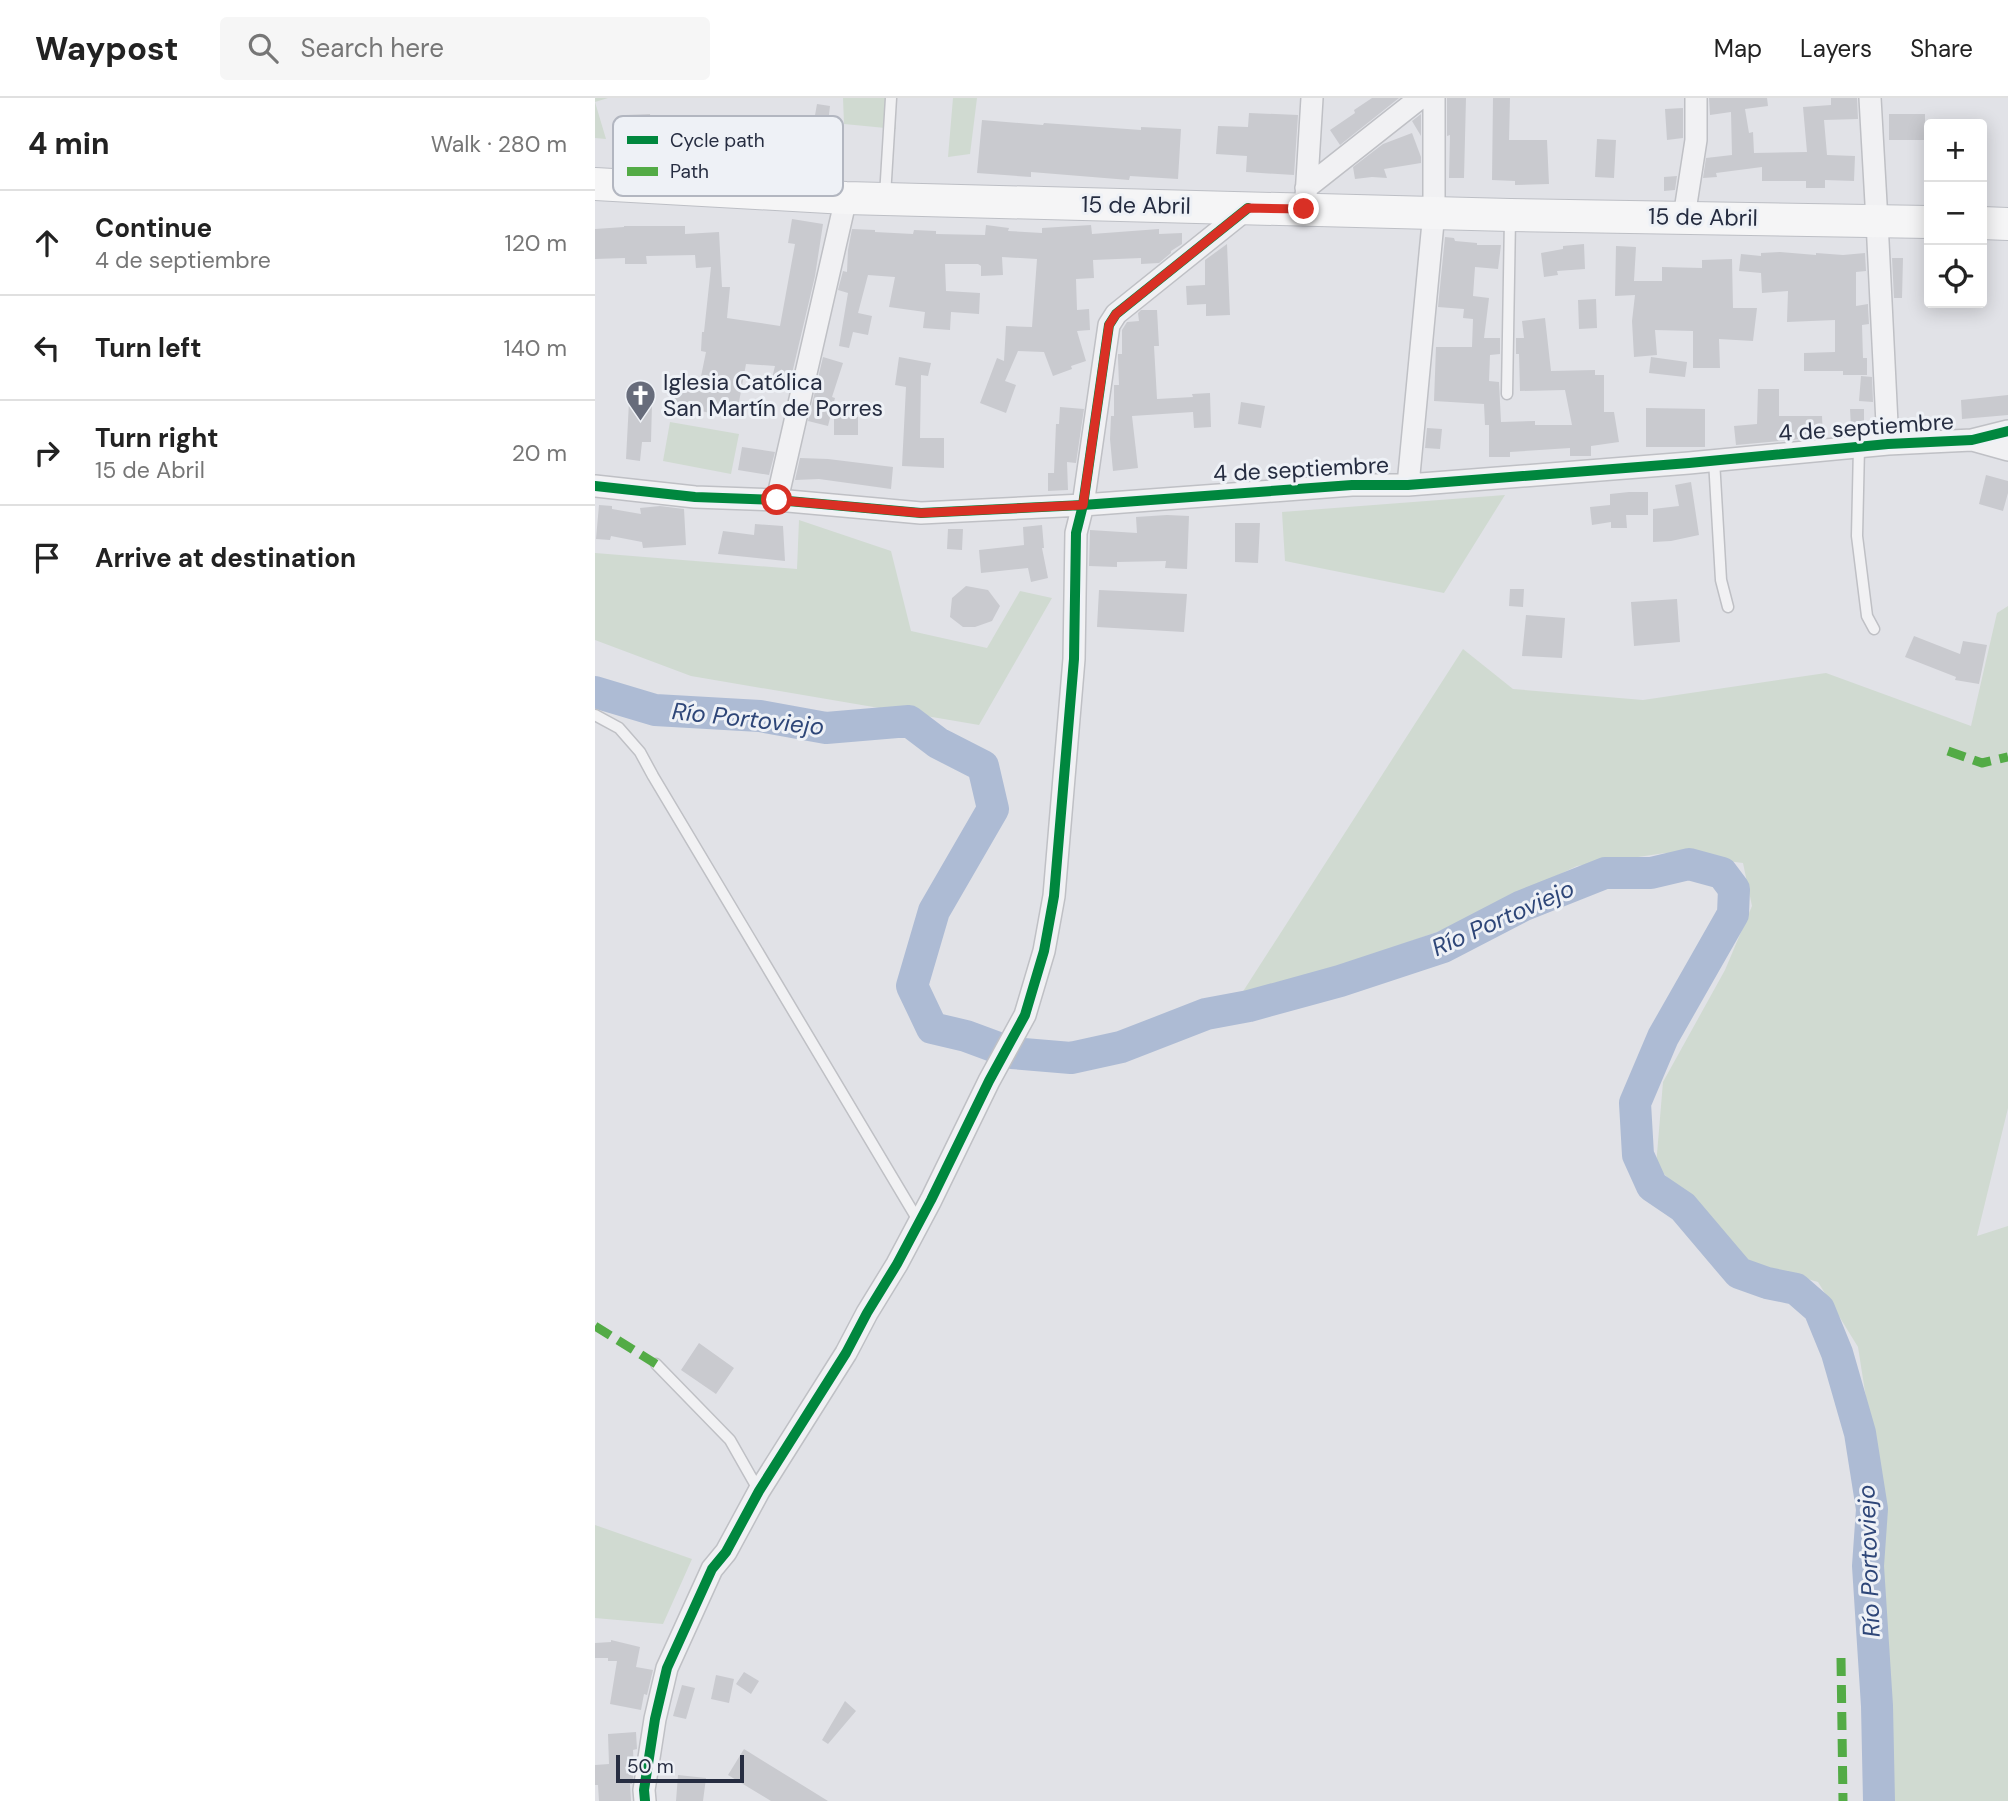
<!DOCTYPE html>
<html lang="en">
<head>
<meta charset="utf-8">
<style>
  body { margin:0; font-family:"DM Sans",sans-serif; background:#f6f6f6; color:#222 }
  .controls { position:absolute; right:21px; top:21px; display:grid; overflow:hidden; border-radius:7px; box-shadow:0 4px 18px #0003 }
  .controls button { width:63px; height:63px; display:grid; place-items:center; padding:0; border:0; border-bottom:2px solid #e0e0e0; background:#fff; color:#222; font:35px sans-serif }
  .scale { position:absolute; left:21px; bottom:18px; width:128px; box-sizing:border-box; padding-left:7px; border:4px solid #262d41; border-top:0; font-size:19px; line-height:24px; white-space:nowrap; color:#262d41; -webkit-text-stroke:5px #eef1f6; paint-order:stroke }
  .stop { position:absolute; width:21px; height:21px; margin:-16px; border:5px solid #d93025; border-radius:50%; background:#fff }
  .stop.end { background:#d93025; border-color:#fff; box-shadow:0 2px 7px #0008 }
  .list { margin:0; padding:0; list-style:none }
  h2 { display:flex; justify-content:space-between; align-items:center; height:91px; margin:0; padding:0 28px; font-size:30px }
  h2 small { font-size:23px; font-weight:400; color:#767676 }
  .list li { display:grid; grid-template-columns:46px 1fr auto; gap:21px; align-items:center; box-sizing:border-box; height:105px; padding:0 28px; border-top:2px solid #e0e0e0 }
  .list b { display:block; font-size:26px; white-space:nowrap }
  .list p { margin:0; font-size:23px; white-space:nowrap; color:#767676 }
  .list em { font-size:23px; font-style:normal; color:#767676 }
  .icon { flex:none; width:38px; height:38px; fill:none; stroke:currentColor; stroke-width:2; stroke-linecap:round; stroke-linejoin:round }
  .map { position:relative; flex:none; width:1413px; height:1703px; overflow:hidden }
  header { display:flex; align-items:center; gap:42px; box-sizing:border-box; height:98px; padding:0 35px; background:#fff; border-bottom:2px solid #e0e0e0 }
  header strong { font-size:33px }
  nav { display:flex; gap:38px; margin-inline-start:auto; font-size:24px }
  .search { width:490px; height:63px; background:#f6f6f6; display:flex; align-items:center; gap:18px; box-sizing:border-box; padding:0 24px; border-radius:7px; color:#767676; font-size:26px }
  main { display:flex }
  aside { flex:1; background:#fff }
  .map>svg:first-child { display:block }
</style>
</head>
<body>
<header>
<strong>Waypost</strong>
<div class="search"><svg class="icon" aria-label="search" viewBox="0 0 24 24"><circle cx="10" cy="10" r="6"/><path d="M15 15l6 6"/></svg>Search here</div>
<nav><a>Map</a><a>Layers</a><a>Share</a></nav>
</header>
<main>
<aside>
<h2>4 min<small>Walk · 280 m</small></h2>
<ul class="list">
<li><svg class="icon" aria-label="ahead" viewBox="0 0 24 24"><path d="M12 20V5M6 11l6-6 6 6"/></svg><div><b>Continue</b><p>4 de septiembre</p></div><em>120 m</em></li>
<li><svg class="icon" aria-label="left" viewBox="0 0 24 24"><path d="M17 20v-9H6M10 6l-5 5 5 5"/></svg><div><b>Turn left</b></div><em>140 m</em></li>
<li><svg class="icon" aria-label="right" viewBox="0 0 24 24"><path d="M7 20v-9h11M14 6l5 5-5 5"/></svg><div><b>Turn right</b><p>15 de Abril</p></div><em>20 m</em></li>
<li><svg class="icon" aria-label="arrive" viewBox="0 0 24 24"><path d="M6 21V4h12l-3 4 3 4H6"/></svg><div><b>Arrive at destination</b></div></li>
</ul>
</aside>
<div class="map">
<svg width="1413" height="1703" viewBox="0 0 1413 1703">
  <rect width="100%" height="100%" fill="#e1e2e7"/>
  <path fill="#d0dad1" d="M0 0H13L0 4 11 41 0 40Z
    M248 0H298L301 31 249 26Z
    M358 0H382L375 56 353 59Z
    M75 324 144 336 136 376 68 363Z
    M910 397 849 495 690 463 687 414Z
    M204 422 296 453 316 533 392 550 425 493 457 500 384 627 96 578 0 542V455L202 471Z
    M1413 508V1010L1382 1138 1413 1128V1703H1297V1648L1289 1523V1415L1263 1249 1223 1184 1154 1164 1114 1121 1061 1068 1068 984 1130 872 1157 808 1148 765 1070 755 982 768 845 833 748 867 647 895 868 551 918 591 1048 602 1231 575 1376 628 1402 515Z
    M0 1427 97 1461 68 1526 0 1520Z"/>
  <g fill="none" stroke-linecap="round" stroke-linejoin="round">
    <path stroke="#adbbd4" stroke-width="32" d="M0 594 60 612 165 618 231 630 314 623 343 645 388 668 398 711 339 813 317 888 337 930 371 938 417 955 476 960 526 949 611 916 654 908 745 883 848 849 927 808 1010 775H1056L1094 766 1127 775 1139 791 1138 816 1068 939 1040 1005 1043 1057 1057 1088 1088 1109 1144 1175 1172 1185 1201 1191 1224 1211 1242 1255 1265 1335 1277 1411 1273 1468 1282 1608 1284 1703"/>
  </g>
  <path fill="#c9cacf" d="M777 0H804L745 47 735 32 760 15 759 12Z
    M852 0H871L869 80H854L855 37 852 38Z
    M898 0H915L914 42H952L954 86 920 87V83L897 82Z
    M1114 0H1172L1173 8 1150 11 1154 35 1158 34 1159 55 1212 54 1208 9 1236 7V0H1262L1263 21 1229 22 1232 57 1260 58 1259 83 1230 82V90H1211V83H1167V69L1121 75 1122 79 1108 80 1111 60 1137 57 1136 14 1115 17Z
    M222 6 235 8 233 25 219 23Z
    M1088 10V40L1072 42 1070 11Z
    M654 15 703 17 699 77 651 74 652 58 621 56 623 28 653 29Z
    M55 16 57 45 31 46V17Z
    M826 16V38L817 23Z
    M1294 16H1330V42H1294Z
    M387 22 448 27 449 25 546 32V29L586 31 583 81 535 78 534 82 436 74V79L382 75Z
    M817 35 826 59V65L789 71 792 80 777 79 760 81 758 69 788 46Z
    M1002 41 1021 42 1019 80 1000 79Z
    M1082 78 1080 92 1069 93V79Z
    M197 121 228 126 220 178 195 284 177 280 180 268 151 266 141 320 75 307 80 288 103 293 111 254 106 253 107 234H109L116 169 101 170 100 157 51 158 52 166H30V160L0 161V131L29 129V128H90V136L124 134 127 189H135L132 220 185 228 200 146 193 145Z
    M391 127 414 130 413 133 447 135V130L496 127 497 136 564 131V136L587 135V146L576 153V155L564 165 546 166V160L498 162 499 180 481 181 482 212 494 211 495 232 482 233 491 263 476 268 477 271 458 278 449 254 423 253 410 283 421 287 411 315 385 305 402 260 409 263 411 228 437 229 442 161 407 159 408 177 386 178V168L383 166H350L351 193 385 195 384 216 356 214 355 232 328 230 330 214 294 209 300 179 273 177 263 215 277 218 273 237 258 234 254 250 244 248 253 195 243 192 248 173 252 174 253 152 257 131 280 132V134L318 136 319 132 341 133V136L390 137Z
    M850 139 859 140 860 143 882 145V147H906L903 171 880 169 878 198 894 200 889 240H905V256L895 257 894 283 904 284 906 324 940 323V327H977L970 292 925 293 924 256H921V240H929L927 223 950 220 956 273 1000 272V277H1009V314H1019L1024 344 996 348V358H975V350L915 354V359H894V327H890L889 306 839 303 841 249H877L878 221 868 220 869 211 843 209Z
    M632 146 635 217 611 218V206L592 207 591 188 610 187V162Z
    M989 146 990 171 962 173 963 177 949 179 946 155 968 151V148Z
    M1021 148 1041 149 1039 183H1067V169L1107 170V162L1137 161 1138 210H1162L1158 243 1124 241 1125 270H1098V233L1060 232 1062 257 1039 259 1037 223 1040 197 1020 198Z
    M1185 154 1221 157V155L1248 157 1270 155 1271 173 1261 174V208L1273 206V210L1274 226 1267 227 1268 260H1272V277H1248V273H1209V255L1240 254V222L1192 224 1193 193 1167 195 1166 175 1144 173 1146 156 1166 158V155Z
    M1297 160H1308L1307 200H1299Z
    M1001 201 1002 230 984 231 983 202Z
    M546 212H562L564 248H559L562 301 598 299 597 296 615 295 616 329 599 330 598 314 537 318 543 370 518 373 515 341 516 318H519V287H524L523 260V256H527V232L532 224 544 223 543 215Z
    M228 259 248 265 237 299 240 300 233 328 213 323Z
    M304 259 336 265 333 278 326 277 325 340H349V370L307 368 311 289 300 287Z
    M1056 259 1092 264 1090 279 1054 275Z
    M1266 278 1277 279 1278 304 1264 303Z
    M1163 291H1184V318H1227L1228 339 1141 347 1139 328 1162 326Z
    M1413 297V317L1367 321 1366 302Z
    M34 304 57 305 56 344H47L45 363 31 361Z
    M646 304 670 308 666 330 643 326Z
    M465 309 489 311 481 365 472 364 473 392 453 393V375H459L461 326H464Z
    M1051 310 1110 311V349H1051Z
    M1255 311H1269V329H1256Z
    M239 319H263V337H239Z
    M832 330 847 331 845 351 830 350Z
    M147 349 180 354 174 377 143 372Z
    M205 360 233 361 298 369 296 391 224 381 200 382Z
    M1391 377 1413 383V395L1408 413 1384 406Z
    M1096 384 1104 437 1076 443 1058 444V411L1084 408 1080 387Z
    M1034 394H1053V417H1031L1032 430H1016V424L997 427 995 409 1015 407V396Z
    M4 407 17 408V411L46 416 45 410 65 408 89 411 91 447 48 450 47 444 16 438 15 442 1 441Z
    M572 417 594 418 592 471 570 470 571 463 522 464V469L494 468 495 432 542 435 541 419Z
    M640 425H665L663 465 640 464Z
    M160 426 188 428 190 463 123 456 128 433 159 437Z
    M447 427 449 450H447L453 480 436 484 433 470 386 475 384 452 429 447 428 429Z
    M353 431H368L367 452 352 451Z
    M371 488 393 492 405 508 397 523 380 529H368L355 519 357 500Z
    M915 491H929L928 509 914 508Z
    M504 492 592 496 589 534 502 529Z
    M1082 501 1085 544 1039 548 1036 504Z
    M931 517 970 520 967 560 927 558Z
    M1319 538 1365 556 1368 543 1392 547 1384 586 1360 582 1361 579 1310 559Z
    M104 1245 139 1270 121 1296 86 1272Z
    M16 1542 45 1549 41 1569 58 1572 52 1597 49 1596 46 1612 15 1606 22 1563H13V1560H0V1545L16 1544Z
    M149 1574 164 1583 156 1596 141 1586Z
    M121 1577 139 1581 134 1605 116 1601Z
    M87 1587 100 1590 91 1621 78 1618Z
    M250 1603 261 1613 233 1646 227 1642Z
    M41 1634 42 1651 38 1652 39 1673 37 1686H35L36 1703H4L3 1687H0V1667L14 1666 13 1636Z
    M149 1651 233 1703H176L133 1677Z
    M83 1677 111 1680 108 1703H81Z"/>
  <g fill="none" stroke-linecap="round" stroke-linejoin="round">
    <defs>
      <path id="lane" d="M290 98 296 0
        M912 296 915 120
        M1264 349 1262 438 1272 518 1279 531
        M1119 362 1126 482 1133 509
        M0 617 24 630 45 654 58 678 324 1124
        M61 1266 135 1342 164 1393"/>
      <path id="street" d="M1275 0 1282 123 1293 346
        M711 90 825 0
        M711 99 717 0
        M1089 119 1101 42V0
        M1377 342 1413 352
        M813 387 839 114V0
        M0 388 100 399 182 402 326 415 488 407 757 387H813L1094 365 1293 346 1377 342 1413 333
        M182 402 251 100
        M50 1703 49 1692 60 1621 72 1570 117 1471 131 1454 164 1393 251 1255 272 1215 302 1166 336 1102 394 983 430 917 449 853 459 798 479 561 481 435 488 407 514 227 521 216 653 110"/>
      <path id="primary" d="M0 86 251 100 915 117 1334 124
        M1387 125 1413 126"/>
    </defs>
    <use href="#lane" stroke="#bfc0c5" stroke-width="13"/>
    <use href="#street" stroke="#bfc0c5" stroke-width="24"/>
    <use href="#primary" stroke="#bdbfc5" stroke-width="34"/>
    <use href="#lane" stroke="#f1f1f3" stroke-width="10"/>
    <use href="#street" stroke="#f1f1f3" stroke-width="21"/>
    <use href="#primary" stroke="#f5f5f6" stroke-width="32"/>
    <path stroke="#53ab46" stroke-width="9" stroke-dasharray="18 9" stroke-linecap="butt" d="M1353 653 1387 665 1413 659
      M0 1228 61 1266
      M1246 1560 1248 1703"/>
    <defs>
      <path id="cycleway" d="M0 388 100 399 182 402 326 415 488 407 757 387H813L1094 365 1293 346 1377 342 1413 333
        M50 1703 49 1692 60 1621 72 1570 117 1471 131 1454 164 1393 251 1255 272 1215 302 1166 336 1102 394 983 430 917 449 853 459 798 479 561 481 435 488 407 514 227 521 216 653 110"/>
    </defs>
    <use href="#cycleway" stroke="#eef1f6" stroke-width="15"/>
    <use href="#cycleway" stroke="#00873e" stroke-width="10"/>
  </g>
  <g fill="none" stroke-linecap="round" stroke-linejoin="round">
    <path stroke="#d93025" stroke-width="9" d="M182 402 326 415 488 407 514 227 521 216 653 110 709 111"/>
  </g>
  <defs>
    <symbol id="church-pin" viewBox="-11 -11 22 30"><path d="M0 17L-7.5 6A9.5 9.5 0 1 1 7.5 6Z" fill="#676c7b" stroke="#eef1f6"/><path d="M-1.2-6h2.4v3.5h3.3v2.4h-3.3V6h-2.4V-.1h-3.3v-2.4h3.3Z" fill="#fff"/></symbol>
  </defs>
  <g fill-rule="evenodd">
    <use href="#church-pin" x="28" y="280" width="35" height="47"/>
  </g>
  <g text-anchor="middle" stroke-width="6" stroke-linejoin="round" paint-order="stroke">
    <g font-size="23" fill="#262d41" stroke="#eef1f6">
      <text transform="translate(541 107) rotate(1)" y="8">15 de Abril</text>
      <text transform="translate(1108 119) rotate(1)" y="8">15 de Abril</text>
      <text transform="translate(1271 329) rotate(-4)" y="8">4 de septiembre</text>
      <text transform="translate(706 371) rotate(-3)" y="8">4 de septiembre</text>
    </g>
    <g font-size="23" fill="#262d41" stroke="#eef1f6" text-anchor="start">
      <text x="68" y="292">Iglesia Católica<tspan x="68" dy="26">San Martín de Porres</tspan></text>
    </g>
    <g font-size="24" font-style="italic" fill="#2e4678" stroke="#eef1f6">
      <text transform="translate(153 621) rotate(6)" y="8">Río Portoviejo</text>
      <text transform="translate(908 820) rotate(-24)" y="8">Río Portoviejo</text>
      <text transform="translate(1274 1463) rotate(-92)" y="8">Río Portoviejo</text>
    </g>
  </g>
  <rect x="18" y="18" width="230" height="80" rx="10" fill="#eef1f6" stroke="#b2b6c0" stroke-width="2"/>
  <rect x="32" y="38" width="31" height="8" fill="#00873e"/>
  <rect x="32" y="69" width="31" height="9" fill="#53ab46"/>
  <g font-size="19" fill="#262d41">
    <text x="75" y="49">Cycle path</text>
    <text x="75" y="80">Path</text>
  </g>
</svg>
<div class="controls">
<button>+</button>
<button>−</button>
<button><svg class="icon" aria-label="locate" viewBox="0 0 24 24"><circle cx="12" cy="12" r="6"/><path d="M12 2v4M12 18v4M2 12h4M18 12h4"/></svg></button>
</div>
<div class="scale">50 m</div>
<div class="stop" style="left:182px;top:402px"></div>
<div class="stop end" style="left:709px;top:111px"></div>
</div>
</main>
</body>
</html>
